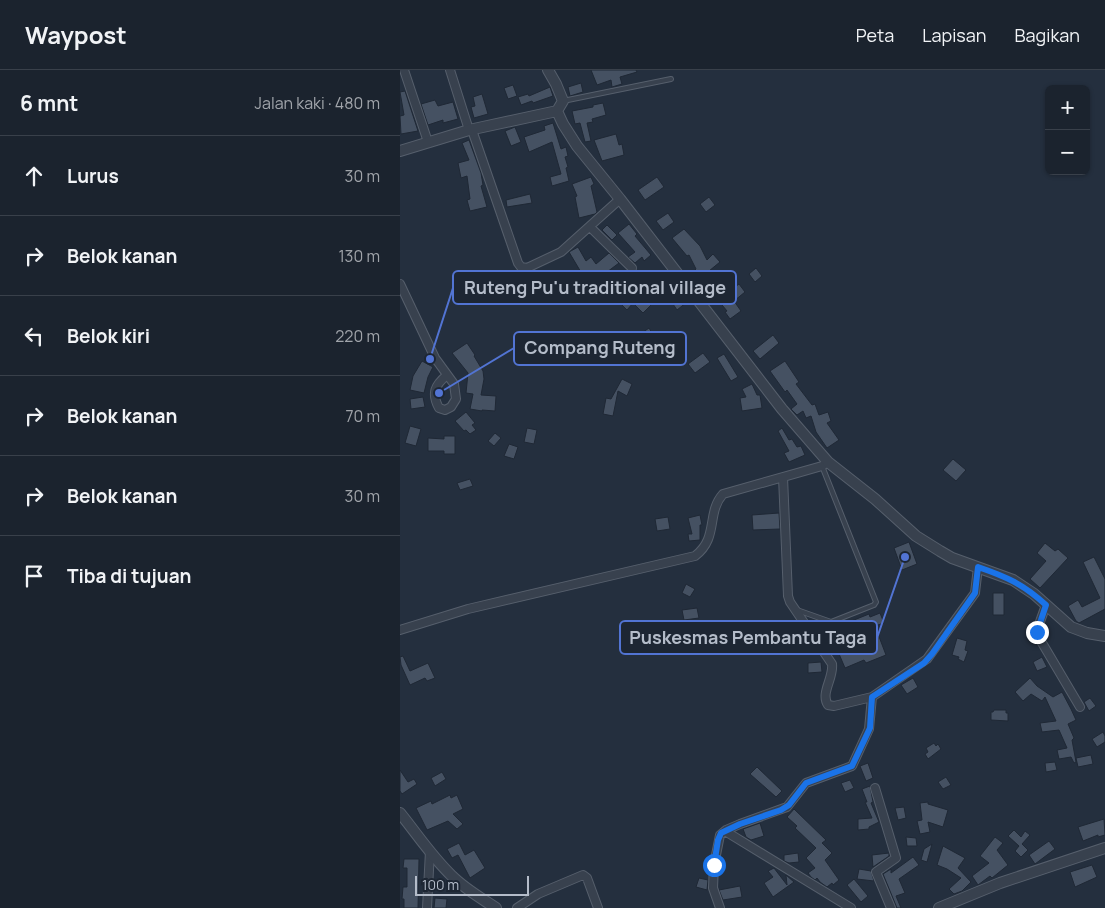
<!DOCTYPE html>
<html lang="id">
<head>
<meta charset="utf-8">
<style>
  body { margin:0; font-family:Manrope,sans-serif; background:#282f3a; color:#f1f3f6 }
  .controls { position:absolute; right:15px; top:15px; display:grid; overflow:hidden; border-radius:8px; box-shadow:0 1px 4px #0004 }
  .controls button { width:45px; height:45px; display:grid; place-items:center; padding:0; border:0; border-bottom:1px solid #39404a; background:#1b232e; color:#f1f3f6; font:25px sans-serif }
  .scale { position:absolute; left:15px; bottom:12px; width:114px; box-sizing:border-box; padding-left:5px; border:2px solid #b4bcc9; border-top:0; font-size:14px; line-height:18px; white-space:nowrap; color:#b4bcc9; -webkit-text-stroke:4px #1d2633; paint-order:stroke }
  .stop { position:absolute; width:15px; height:15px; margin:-11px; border:4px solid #1a73e8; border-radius:50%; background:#fff }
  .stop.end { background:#1a73e8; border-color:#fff; box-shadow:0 1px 5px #0008 }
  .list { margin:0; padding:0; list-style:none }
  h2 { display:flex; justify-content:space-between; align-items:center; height:65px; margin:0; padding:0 20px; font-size:21px }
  h2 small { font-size:16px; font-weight:400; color:#a0a4aa }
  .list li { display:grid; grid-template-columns:32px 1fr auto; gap:15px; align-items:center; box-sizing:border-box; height:80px; padding:0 20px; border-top:1px solid #39404a }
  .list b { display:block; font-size:19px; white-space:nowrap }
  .list em { font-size:16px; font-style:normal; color:#a0a4aa }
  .icon { flex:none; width:28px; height:28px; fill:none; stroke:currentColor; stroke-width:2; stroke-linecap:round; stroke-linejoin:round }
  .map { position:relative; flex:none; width:705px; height:838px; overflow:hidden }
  header { display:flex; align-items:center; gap:30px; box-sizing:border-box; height:70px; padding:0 25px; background:#1b232e; border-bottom:1px solid #39404a }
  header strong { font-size:24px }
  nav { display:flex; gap:28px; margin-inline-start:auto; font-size:18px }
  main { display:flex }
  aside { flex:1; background:#1b232e }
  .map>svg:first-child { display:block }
</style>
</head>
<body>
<header>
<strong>Waypost</strong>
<nav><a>Peta</a><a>Lapisan</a><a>Bagikan</a></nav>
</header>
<main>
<aside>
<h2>6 mnt<small>Jalan kaki · 480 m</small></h2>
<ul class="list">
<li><svg class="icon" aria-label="ahead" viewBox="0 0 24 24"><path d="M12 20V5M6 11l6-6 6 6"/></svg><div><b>Lurus</b></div><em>30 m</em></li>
<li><svg class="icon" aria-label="right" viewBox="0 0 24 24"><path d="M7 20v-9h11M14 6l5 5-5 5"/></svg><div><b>Belok kanan</b></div><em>130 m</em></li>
<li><svg class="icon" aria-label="left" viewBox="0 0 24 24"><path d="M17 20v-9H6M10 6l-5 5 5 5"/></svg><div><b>Belok kiri</b></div><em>220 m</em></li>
<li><svg class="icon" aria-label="right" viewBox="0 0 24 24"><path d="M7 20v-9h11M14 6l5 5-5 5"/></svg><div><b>Belok kanan</b></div><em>70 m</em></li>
<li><svg class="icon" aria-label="right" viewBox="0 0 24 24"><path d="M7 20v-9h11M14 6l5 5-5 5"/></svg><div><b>Belok kanan</b></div><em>30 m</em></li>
<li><svg class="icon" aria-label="arrive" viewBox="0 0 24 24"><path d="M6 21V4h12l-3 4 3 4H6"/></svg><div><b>Tiba di tujuan</b></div></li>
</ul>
</aside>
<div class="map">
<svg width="705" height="838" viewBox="0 0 705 838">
  <rect width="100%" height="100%" fill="#242f3e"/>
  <path fill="#455162" stroke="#1f2835" d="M191 0H236L237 2 220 7 222 14 212 17 211 10 197 15Z
    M181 13 183 22 170 26 168 17Z
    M113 15 117 26 108 29 104 18Z
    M150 17 153 26 133 33 132 31 121 35 118 27 128 24 129 26Z
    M5 21 18 61 1 64 0 46 4 45 0 22Z
    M82 24 88 44 74 48 71 37 75 36 73 27Z
    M35 30 38 36 53 32 58 49 43 53V50L28 55 21 34Z
    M203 33 206 45 192 49 193 52 187 53 191 71 185 72 180 53 175 54 172 41 193 37V35Z
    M153 53 161 79 166 77 168 86 165 87 168 97 166 98 169 111 152 116 150 107 161 104 152 72 129 82 124 67 145 60 144 56Z
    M115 57 121 72 111 76 105 61Z
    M216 64 219 75 222 74 224 85 202 91 194 70Z
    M69 70 81 103 83 115 81 116 87 137 70 141 67 130 70 129 67 106 61 108 58 93 69 90 62 73Z
    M191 107 194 114 191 116 197 142 195 144 179 148 175 127 177 126 172 114Z
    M257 107 264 117 245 130 238 120Z
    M130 124 132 133 107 137 106 130Z
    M309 127 315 135 306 142 300 134Z
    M268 143 274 152 263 160 256 151Z
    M229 154 237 164 235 166 251 185 244 191 242 187 235 193 228 187 235 182 218 163Z
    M207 155 217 165 212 170 202 160Z
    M284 159 300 176 307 190 313 184 320 192 309 201 317 210 308 218 295 200 296 199 289 185 287 186 272 168Z
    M178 177 186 191 191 187 196 194 209 183 219 193 191 214H188L169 182Z
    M356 198 362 206 355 212 349 204Z
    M339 214 345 222 334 231 341 241 330 249 325 242 327 241 318 230Z
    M235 222 242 230 245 227 252 234 243 243 233 233 227 240 222 235Z
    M283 226 287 232 277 240 273 234Z
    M249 258 255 268 235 281 229 272Z
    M373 265 379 273 360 289 353 281Z
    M67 273 75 285 74 286 83 301 84 309 81 325 96 326 95 341 82 340V341L70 339 73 324 66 323 68 303 52 283Z
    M303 283 310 292 295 303 288 294Z
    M324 284 338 307 331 311 317 288Z
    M22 291 33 297 28 307 24 323 10 320 13 306Z
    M385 291 399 312 396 314 412 335 415 334 419 345 428 342 431 351 427 353 439 370 427 378 416 362 411 346 406 348 403 341 397 345 391 339 397 334 387 320 385 322 370 301Z
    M222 309 232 314 227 326 218 321 213 346 203 344 206 328 211 329Z
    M352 314 357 325H360L362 338 342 341 340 328 346 327 342 319Z
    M23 327 25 337 11 339 10 329Z
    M66 342 75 353 72 355 76 360 70 364 66 360 64 361 55 351Z
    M10 356 21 359 16 376 5 373Z
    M127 358 137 360 134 374 124 372Z
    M382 358 389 370 392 369 397 377 401 376 405 385 389 392 384 383 389 381 378 361Z
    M95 363 101 368 94 376 88 371Z
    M44 366H55V384H44V381H28V368L44 369Z
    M109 374 118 377 114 389 104 386Z
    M553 389 566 400 556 411 543 400Z
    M70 409 73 416 60 420 57 413Z
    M379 443 380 459 353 460 352 445Z
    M300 445 302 455H300V470L289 471 288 464H292L288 448Z
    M268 447 270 459 257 461 255 449Z
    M509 472 517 494 502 500 494 478Z
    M645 473 655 481 658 479 668 488 640 518 630 509 646 491 637 483Z
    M694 487 705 509V539L679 553 676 551 668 536 678 530 682 537 700 528 683 492Z
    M286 514 295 519 290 527 282 523Z
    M593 523H604V545H593Z
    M297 538 299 548 284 550 282 540Z
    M480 543 484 553 475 556 486 585 466 593 464 590 445 598 431 565 451 557 449 552 469 544 470 547Z
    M557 568 567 571 565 580 568 581 564 592 558 589 559 587 552 585Z
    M3 586 10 601 28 593 35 608 27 611 25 608 10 615 1 595 0 587Z
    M642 587 647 597 637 601 633 592Z
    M421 592 422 602 408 603V593Z
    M513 608 518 617 507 624 501 615Z
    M630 608 637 616 653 627 662 622 671 639 676 650 668 654 674 668 672 670 676 692 674 693 671 687 659 689 657 680 667 678 659 660 642 662 640 653 656 651 645 627 642 631 631 624 623 631 615 622Z
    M690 628 696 636 689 641 684 632Z
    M594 640H606V643H608V651L591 650V642H593Z
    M703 662 705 666V672L697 677 692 669Z
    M534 673 536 676 538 674 541 679 528 689 525 684 528 682 526 678Z
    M691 685 693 694 678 697 676 688Z
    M655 692 657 700 646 702 645 693Z
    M468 693 473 708 466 711 460 696Z
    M357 697 382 721 376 727 350 704Z
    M0 700 8 712 14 709 17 714 2 724 0 721Z
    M42 702 46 709 35 716 31 708Z
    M546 707 551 715 543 719 538 712Z
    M450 710 454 718 445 722 441 713Z
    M470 716 473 732 471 733 479 752 469 757V759L458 760V749L472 748 465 732H467L462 719Z
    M50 725 51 728 57 725 63 739 53 744 63 754 57 759 48 751 27 760 16 738 31 731 32 734Z
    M528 732V734L548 740 543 757 528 752 530 762 520 764 517 751 522 750 520 733Z
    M504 737 506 748 498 750 495 738Z
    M394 739 426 770 422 773 432 783 425 790 439 810 433 815 432 813 427 817 420 812 417 808 415 810 411 807 408 803 415 798 406 788 416 778 395 758 397 756 387 747Z
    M704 749 705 765 698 767V765L683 771 678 757Z
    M360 753 364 766 351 770 346 767 343 759Z
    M614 760 621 767 625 761 630 765 622 774 628 780 621 787 615 781 619 776 608 766Z
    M506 767 516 768 517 776H507Z
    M595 767 603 773 597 780 608 795 592 808 590 806 578 815 572 806 589 793 580 786Z
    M649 771 655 779 635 794 629 785Z
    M59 773 65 785 74 780 85 798 70 808 58 785 52 788 47 779Z
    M532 774 527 792 521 790 524 779Z
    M543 776 565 788 558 798 571 812 562 821 554 824 549 819 561 808 547 799 537 795Z
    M398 783 399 792 389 793 384 791V785Z
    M489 783V786L473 797 472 785Z
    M513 787 519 795 499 809 505 823 496 826 501 838H497L483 804 491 799V803Z
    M4 789H19L18 838H4V829H2L3 817H7V798H3Z
    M692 795 697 807 675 817 670 802Z
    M374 798 387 815 386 805 394 812 373 827 364 813 373 807 368 801Z
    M459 799 471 801 474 811 457 809Z
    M299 808 308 810 307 820 296 817Z
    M454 809 468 826 461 832 447 815Z
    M340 816 342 827 323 830 319 820Z
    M35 828 47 829 46 838H34Z"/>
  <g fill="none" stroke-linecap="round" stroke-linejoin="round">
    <defs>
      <path id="service" d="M163 31 271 9
        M397 540 431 552 474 535 476 532 422 396"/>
      <path id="minor" d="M4 0 28 72
        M50 0 69 60
        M72 60 118 193 121 197 127 198 161 182 220 129
        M190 157 232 198
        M0 214 35 288 54 314 56 329 51 337 45 340 39 338C31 323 35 315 47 305
        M383 407 388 526 390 532 432 594C434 608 420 623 428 635L434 636 472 627 527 589 575 523 578 497
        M646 535 637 560 638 566 680 637
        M0 560 68 539 295 486C319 468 306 443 323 424L422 396 428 392
        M475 718 496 788 476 802 491 838
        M325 761 451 838
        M27 838 30 781
        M117 838 138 824 183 805 187 808 198 838
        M320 838 313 818 314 795 320 765 326 760 340 754 387 737 406 713 452 696 469 659 472 627"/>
      <path id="tertiary" d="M157 41 163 54 177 76 220 129 382 339 428 392 475 429 516 466 540 481 552 488 613 510 634 524 671 557 687 563 705 566
        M0 81 69 60 157 41 163 31 156 14 148 0
        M0 743C17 764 32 787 52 806 65 819 81 828 96 838
        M539 838 600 813 705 778"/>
    </defs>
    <use href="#service" stroke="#565f6c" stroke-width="6"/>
    <use href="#minor" stroke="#565f6c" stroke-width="10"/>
    <use href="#tertiary" stroke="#565f6c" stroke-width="12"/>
    <use href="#service" stroke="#38414e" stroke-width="4"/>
    <use href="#minor" stroke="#38414e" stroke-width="8"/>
    <use href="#tertiary" stroke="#38414e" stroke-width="10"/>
  </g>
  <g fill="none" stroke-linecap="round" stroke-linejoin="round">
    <path stroke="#1a73e8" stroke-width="6" d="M314 795 318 770 321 763 340 754 381 740 389 735 406 713 452 696 470 658 472 627 524 593 532 584 575 523 578 497C607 507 623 514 646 535L637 562"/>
  </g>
  <path fill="none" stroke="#5274d3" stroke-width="2" d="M30 289L53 218M39 323L114 278M505 487L477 568"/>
  <g fill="#5274d3" stroke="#1d2633" stroke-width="2">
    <circle cx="30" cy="289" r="5"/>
    <circle cx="39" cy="323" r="5"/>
    <circle cx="505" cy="487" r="5"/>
  </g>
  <g fill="#1d2633" stroke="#5274d3" stroke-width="2">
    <rect x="53" y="201" width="283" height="33" rx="5"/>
    <rect x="114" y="262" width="172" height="33" rx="5"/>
    <rect x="220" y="551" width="257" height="33" rx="5"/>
  </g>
  <g font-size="18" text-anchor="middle" font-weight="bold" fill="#b4bcc9">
    <text x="195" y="224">Ruteng Pu'u traditional village</text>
    <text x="200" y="284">Compang Ruteng</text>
    <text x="348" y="574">Puskesmas Pembantu Taga</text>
  </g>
</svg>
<div class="controls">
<button>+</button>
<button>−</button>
</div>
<div class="scale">100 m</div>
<div class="stop" style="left:314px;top:795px"></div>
<div class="stop end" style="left:637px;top:562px"></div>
</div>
</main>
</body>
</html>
